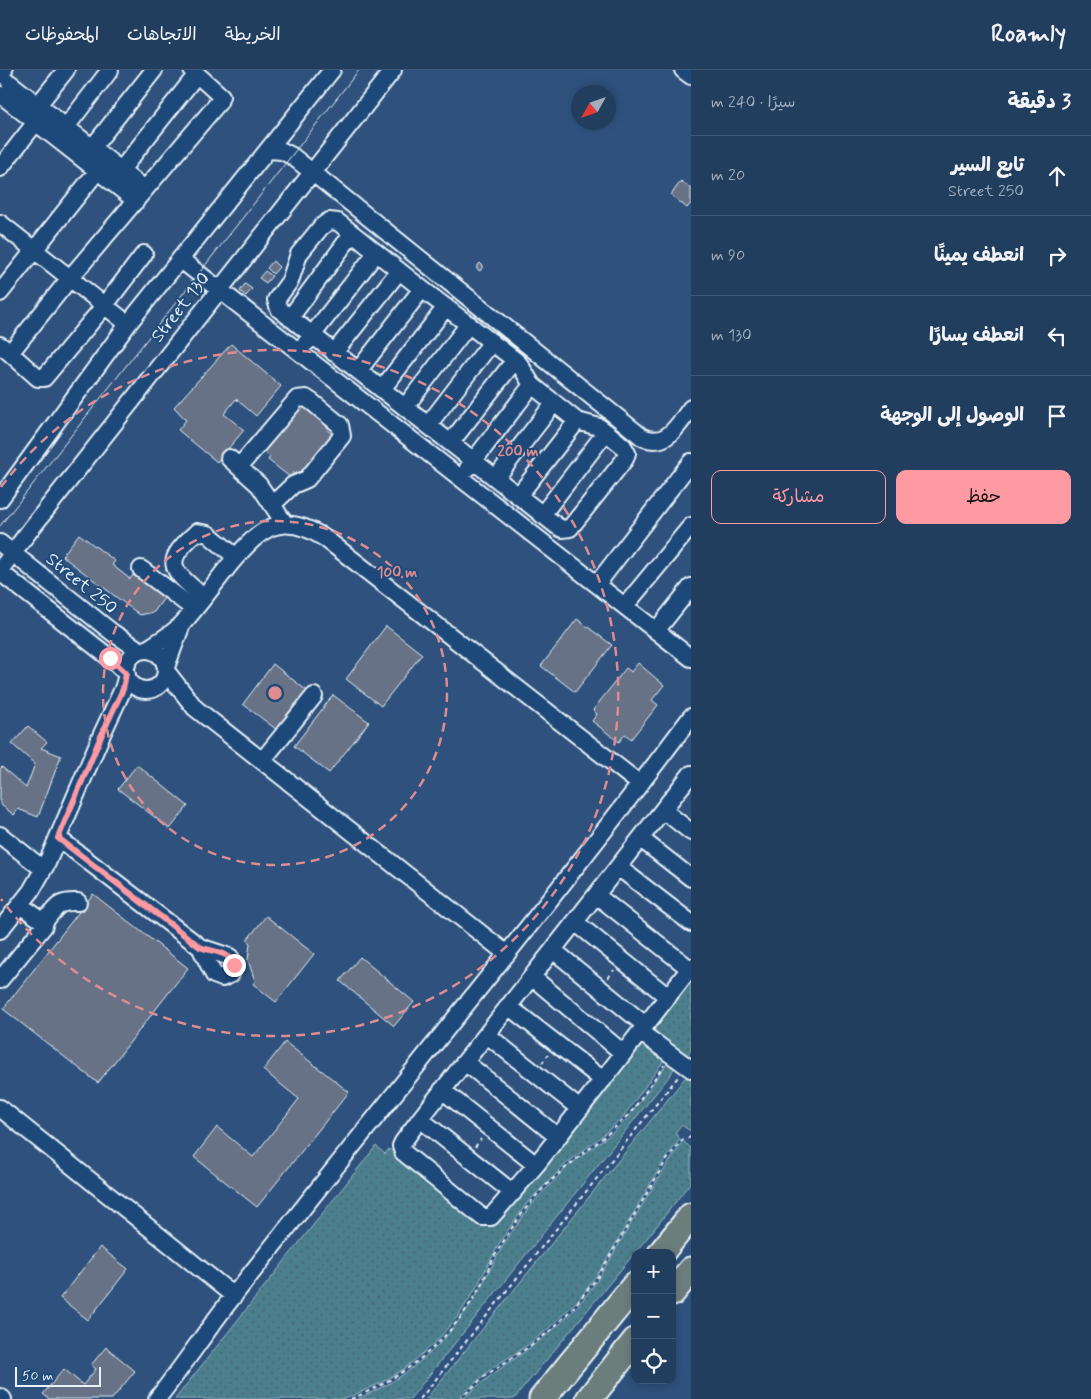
<!DOCTYPE html>
<html lang="ar">
<head>
<meta charset="utf-8">
<style>
  body { margin:0; font-family:Mynerve,"Playpen Sans Arabic",sans-serif; background:#2a4564; color:#f1f3f6; direction:rtl }
  .controls { position:absolute; right:15px; bottom:15px; display:grid; overflow:hidden; border-radius:10px; box-shadow:0 2px 8px #0003 }
  .controls button { width:45px; height:45px; display:grid; place-items:center; padding:0; border:0; border-bottom:1px solid #3f5773; background:#223e5e; color:#f1f3f6; font:25px sans-serif }
  .compass { position:absolute; left:571px; top:15px; width:45px; height:45px; border-radius:50%; background:#223e5e; box-shadow:0 2px 8px #0003; rotate:230deg }
  .scale { position:absolute; left:15px; bottom:12px; width:86px; box-sizing:border-box; padding-left:5px; border:2px solid #e8f1f8; border-top:0; font-size:14px; line-height:18px; white-space:nowrap; color:#e8f1f8; -webkit-text-stroke:4px #1f4a7a; paint-order:stroke }
  .stop { position:absolute; width:15px; height:15px; margin:-11px; border:4px solid #ff9aa2; border-radius:50%; background:#fff }
  .stop.end { background:#ff9aa2; border-color:#fff; box-shadow:0 1px 5px #0008 }
  .list { margin:0; padding:0; list-style:none }
  h2 { display:flex; justify-content:space-between; align-items:center; height:65px; margin:0; padding:0 20px; font-size:21px }
  h2 small { font-size:16px; font-weight:400; color:#a2aebc }
  .list li { display:grid; grid-template-columns:32px 1fr auto; gap:15px; align-items:center; box-sizing:border-box; height:80px; padding:0 20px; border-top:1px solid #3f5773 }
  .list b { display:block; font-size:19px; white-space:nowrap }
  .list p { margin:0; font-size:16px; white-space:nowrap; color:#a2aebc }
  .list em { font-size:16px; font-style:normal; color:#a2aebc }
  .actions { display:flex; gap:10px; padding:15px 20px }
  .actions a { flex:1; padding:11px 0; border:1px solid #ff9aa2; border-radius:10px; text-align:center; font-size:18px; color:#ff9aa2 }
  .actions .main { background:#ff9aa2; color:#111 }
  .icon { flex:none; width:28px; height:28px; fill:none; stroke:currentColor; stroke-width:2; stroke-linecap:round; stroke-linejoin:round }
  .map { position:relative; flex:none; width:691px; height:1329px; overflow:hidden; direction:ltr }
  header { display:flex; align-items:center; gap:30px; box-sizing:border-box; height:70px; padding:0 25px; background:#223e5e; border-bottom:1px solid #3f5773 }
  header strong { font-size:24px }
  nav { display:flex; gap:28px; margin-inline-start:auto; font-size:18px }
  main { display:flex }
  aside { flex:1; background:#223e5e }
  .map>svg:first-child { display:block }
</style>
</head>
<body>
<header>
<strong>Roamly</strong>
<nav><a>الخريطة</a><a>الاتجاهات</a><a>المحفوظات</a></nav>
</header>
<main>
<aside>
<h2>3 دقيقة<small>سيرًا · 240 m</small></h2>
<ul class="list">
<li><svg class="icon" aria-label="ahead" viewBox="0 0 24 24"><path d="M12 20V5M6 11l6-6 6 6"/></svg><div><b>تابع السير</b><p>Street 250</p></div><em>20 m</em></li>
<li><svg class="icon" aria-label="right" viewBox="0 0 24 24"><path d="M7 20v-9h11M14 6l5 5-5 5"/></svg><div><b>انعطف يمينًا</b></div><em>90 m</em></li>
<li><svg class="icon" aria-label="left" viewBox="0 0 24 24"><path d="M17 20v-9H6M10 6l-5 5 5 5"/></svg><div><b>انعطف يسارًا</b></div><em>130 m</em></li>
<li><svg class="icon" aria-label="arrive" viewBox="0 0 24 24"><path d="M6 21V4h12l-3 4 3 4H6"/></svg><div><b>الوصول إلى الوجهة</b></div></li>
</ul>
<div class="actions"><a class="main">حفظ</a><a>مشاركة</a></div>
</aside>
<div class="map">
<svg width="691" height="1329" viewBox="0 0 691 1329">
  <defs>
    <pattern id="grass-dots" width="8" height="8" patternUnits="userSpaceOnUse" patternTransform="scale(1.25)"><rect width="8" height="8" fill="#4b7f8d"/><path d="M2 2h.1M6 6h.1" fill="none" stroke="#49666f" stroke-width="1.8" stroke-linecap="round"/></pattern>
  </defs>
  <rect width="100%" height="100%" fill="#2e527d"/>
  <filter id="ink" filterUnits="userSpaceOnUse"><feTurbulence type="fractalNoise" baseFrequency=".02" numOctaves="2"/><feDisplacementMap in="SourceGraphic" scale="10" xChannelSelector="R" yChannelSelector="G"/><feConvolveMatrix kernelMatrix="1 2 1 2 8 2 1 2 1" color-interpolation-filters="sRGB"/></filter>
  <g filter="url(#ink)">
    <path fill="url(#grass-dots)" stroke="#9ab8c2" d="M691 909V980L686 986 659 967 654 958 656 953Z
      M643 975 648 976 665 989 623 1047 603 1065 566 1094 528 1132 501 1170 476 1218 459 1245 435 1273 404 1299 381 1313 345 1329H175L376 1076 385 1084 389 1079 481 1151 492 1155 497 1154 636 980Z
      M668 992 675 996 671 1004 410 1329H358L390 1313 407 1302 430 1283 446 1267 472 1233 505 1172 530 1136 567 1097 611 1064 628 1048Z
      M685 1008H691V1061L681 1055 675 1063 680 1069 662 1094 601 1199 580 1228 548 1259 522 1279 492 1298 457 1329H426Z
      M683 1071 691 1078V1112L652 1162 514 1329H463C497 1296 541 1276 573 1241 595 1218 610 1189 626 1162 644 1131 663 1101 683 1071Z"/>
    <path fill="#687287" stroke="#e8f1f8" d="M681 111 691 119V133L687 138 671 125Z
      M273 191 279 197 273 204 267 198Z
      M480 193 483 196 480 201 476 198Z
      M265 201 272 206 266 213 259 208Z
      M245 214 252 219 246 226 240 221Z
      M231 274 281 316 256 346 236 329 224 344 244 360 217 392 178 360 186 350 174 337Z
      M300 333 307 339 310 335 333 353 327 360 335 366 303 408 295 401 290 407 268 390 270 387 263 381Z
      M79 464 115 491 112 495 130 509 133 505 164 528 154 542 140 545 62 486Z
      M577 549 612 575 575 622 541 596Z
      M386 556 422 584 381 636 346 609Z
      M638 593 664 615 652 630 658 635 631 669 625 664 619 672 592 651 597 644 593 640 626 598 631 602Z
      M273 594 311 624 281 663 243 634Z
      M333 625 369 652 329 703 294 676Z
      M28 656 47 672 41 678 61 686 38 747 18 739 14 745 0 734V699L2 697 26 718 35 694 12 674Z
      M137 695 188 736 170 759 118 719Z
      M93 824 188 898 98 1013 3 939Z
      M266 846 314 884 276 932 253 914 255 911 248 890 250 873 247 870Z
      M360 887 414 932 394 956 340 911Z
      M285 972 349 1022 257 1137 194 1087 217 1057 253 1087 299 1029 263 1000Z
      M100 1177 128 1199 88 1250 60 1228Z
      M106 1277 135 1301 112 1329H49L43 1324 64 1299 83 1315 96 1299 91 1295Z"/>
    <g fill="none" stroke-linecap="round" stroke-linejoin="round">
      <defs>
        <path id="minor" d="M683 0 691 6
          M0 5 4 0
          M10 13 145 119
          M1 25 136 131
          M38 35 66 0
          M66 57 110 0
          M92 78 154 0
          M269 80 282 81 292 86 642 367C667 378 677 356 691 338
          M0 98 36 52
          M121 100 197 4
          M329 151 338 152 422 219 515 290 520 295 532 315 577 351 599 357 606 362 623 376 627 383 625 389 570 458 562 459 557 456 279 239 276 230 290 211 299 184 321 157Z
          M0 153 128 254
          M180 189 691 588
          M0 223 98 100
          M290 248 352 164
          M306 273 376 183
          M0 275 10 283 70 208 219 32 221 26 192 0
          M10 283 38 308H44L105 235 144 184
          M334 283 399 201
          M358 301 422 219
          M382 319 446 237
          M405 337 469 254
          M428 355 492 272
          M451 372 515 290
          M229 388 259 415 285 454
          M239 397 297 329 306 328 312 332 340 355 342 366 307 409 293 415 273 434
          M468 398 532 315
          M496 408 554 333
          M519 425 577 351
          M0 429 128 254 332 0
          M542 445 606 362
          M0 473 113 563 141 581
          M141 499 194 539
          M0 500 30 460 393 0
          M0 502 110 588 126 603
          M597 514 691 392
          M203 527C173 500 160 494 197 462L208 464 236 487
          M625 536 691 456
          M656 561 691 517
          M145 580C158 572 173 564 183 553 200 534 215 513 231 493 261 457 282 440 326 469L640 714
          M126 600a20 20 0 1 1 40 0a20 20 0 1 1-40 0Z
          M166 597 182 554
          M166 601 195 638 507 884
          M262 691 314 626
          M691 704 420 1049 403 1072 401 1076 403 1082 482 1147H491L536 1095 691 897
          M663 740 691 762
          M0 765 43 799
          M58 768 200 877
          M641 769 691 808
          M618 797 691 853
          M596 825 690 899
          M44 852C57 837 57 831 78 832
          M575 852 668 927
          M0 860 31 821 47 793 102 664 123 619 127 605
          M200 877 230 887 234 895 231 904 222 908 214 905Z
          M553 880 645 955
          M532 907 623 983
          M0 910 44 856V852L20 835
          M508 936 603 1010
          M640 962 691 999
          M487 965 580 1039
          M465 992 558 1067
          M442 1020 536 1095
          M0 1038 234 1226
          M420 1049 513 1123
          M0 1327 3 1329
          M157 1329C184 1295 208 1258 235 1224 386 1031 544 843 691 647"/>
        <path id="highway" d="M661 1183 691 1146
          M672 1223 691 1200
          M542 1329 635 1215
          M589 1329 635 1271"/>
      </defs>
      <use href="#minor" stroke="#e8f1f8" stroke-width="20"/>
      <use href="#highway" stroke="#e8f1f8" stroke-width="29"/>
      <path stroke="#e8f1f8" stroke-width="2" stroke-dasharray="4 4" stroke-linecap="butt" d="M608 908 614 900
        M542 993 548 985
        M475 1077 481 1069
        M351 1329C404 1308 451 1270 478 1220 485 1208 490 1194 497 1182 507 1165 518 1148 531 1132 558 1099 594 1078 624 1049L632 1041 664 995
        M420 1329 678 1007
        M460 1329 486 1305 527 1278 550 1261 573 1238 597 1208 666 1091 682 1070 691 1067"/>
      <use href="#minor" stroke="#1f4a7a" stroke-width="16"/>
      <use href="#highway" stroke="#6c7e7c" stroke-width="25"/>
      <path stroke="#e8f1f8" stroke-width="1" d="M0 456 359 0"/>
    </g>
  </g>
  <g fill="none" stroke-linecap="round" stroke-linejoin="round" filter="url(#ink)">
    <path stroke="#ff9aa2" stroke-width="6" d="M110 588 126 603 123 619 102 664 58 768 200 877C212 882 230 881 234 895"/>
  </g>
  <g fill="none" stroke="#df8c90" stroke-width="2.5" stroke-dasharray="9 6">
    <circle cx="275" cy="623" r="172"/>
    <path d="M1 417A343 343 0 1 1 1 829"/>
  </g>
  <g text-anchor="middle" stroke-width="4" stroke-linejoin="round" paint-order="stroke">
    <g font-size="18" fill="#e8f1f8" stroke="#1f4a7a">
      <text transform="translate(180 237) rotate(-52)" y="6">Street 130</text>
      <text transform="translate(82 513) rotate(39)" y="6">Street 250</text>
    </g>
  </g>
  <circle cx="275" cy="623" r="8" fill="#df8c90" stroke="#1f4a7a" stroke-width="2.5"/>
  <g font-size="15" text-anchor="middle" font-weight="bold" fill="#df8c90" stroke="#1f4a7a" stroke-width="4" stroke-linejoin="round" paint-order="stroke">
    <text x="518" y="386">200 m</text>
    <text x="397" y="507">100 m</text>
  </g>
</svg>
<div class="controls">
<button>+</button>
<button>−</button>
<button><svg class="icon" aria-label="locate" viewBox="0 0 24 24"><circle cx="12" cy="12" r="6"/><path d="M12 2v4M12 18v4M2 12h4M18 12h4"/></svg></button>
</div>
<svg class="compass" viewBox="-18 -18 36 36"><path d="M0-13l5 13h-10z" fill="#e53935"/><path d="M0 13l5-13h-10z" fill="#a2aebc"/></svg>
<div class="scale">50 m</div>
<div class="stop" style="left:110px;top:588px"></div>
<div class="stop end" style="left:234px;top:895px"></div>
</div>
</main>
</body>
</html>
